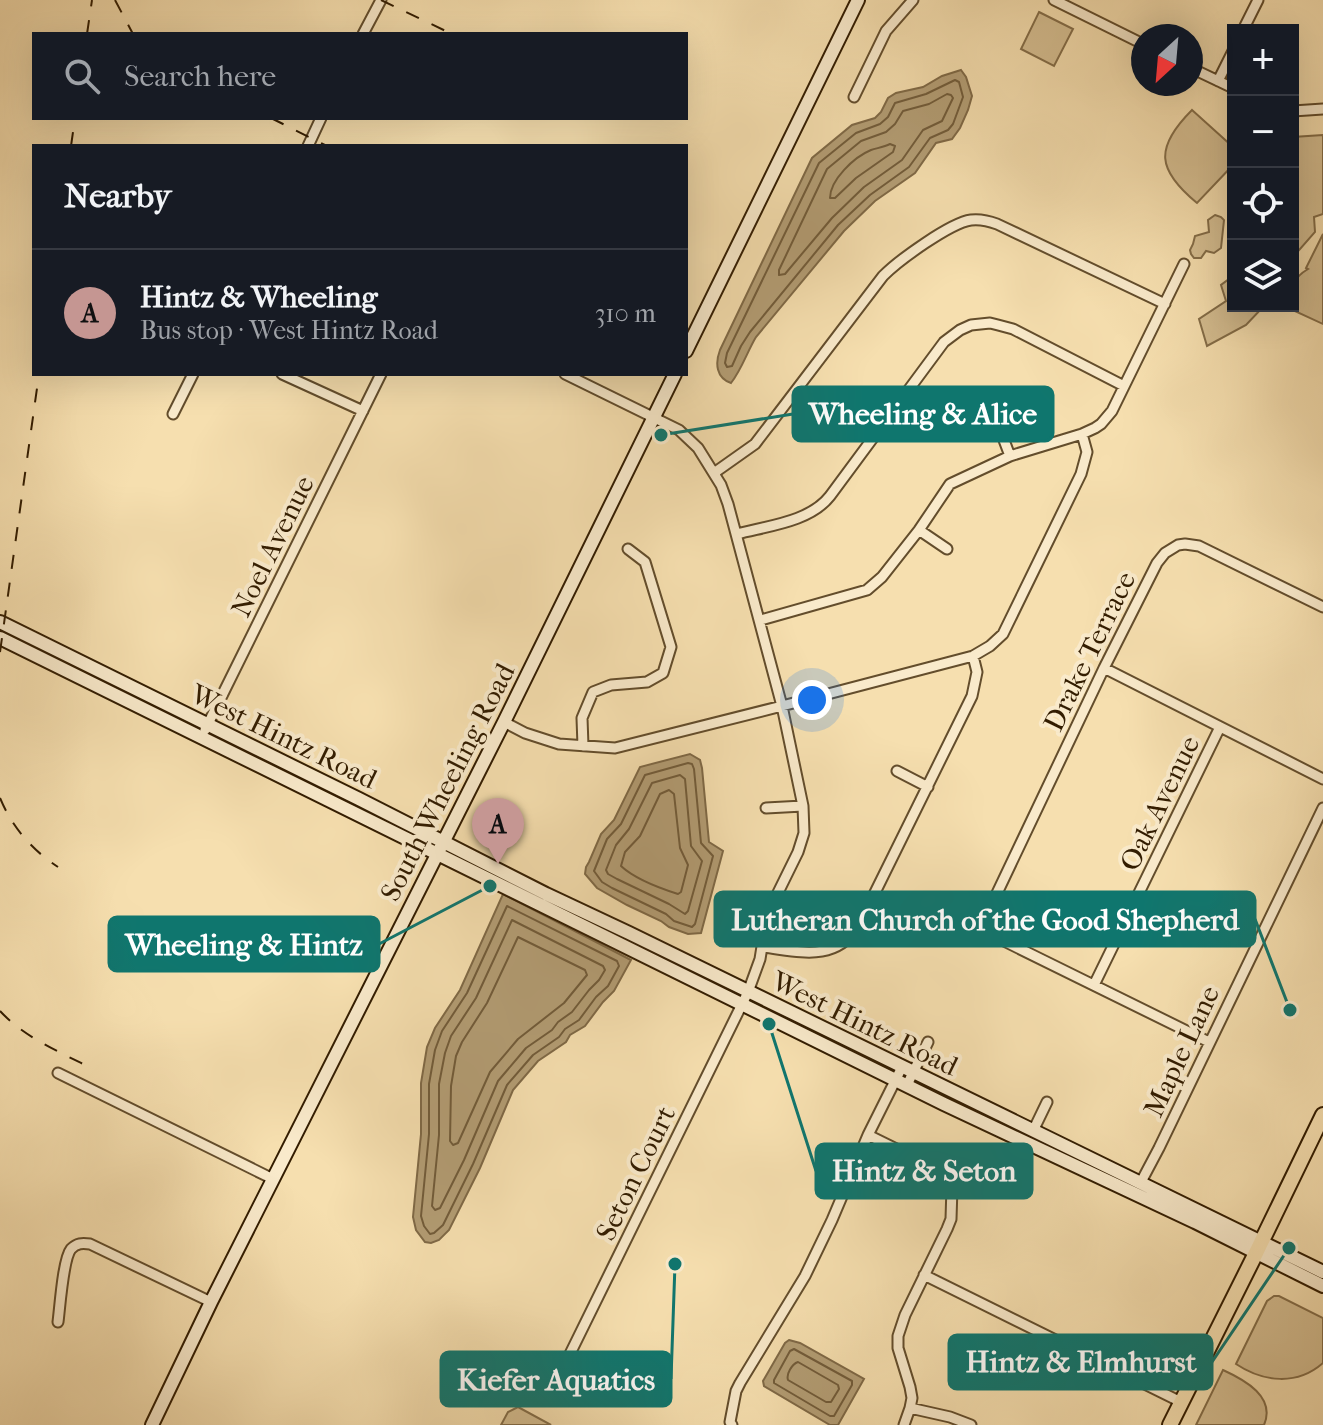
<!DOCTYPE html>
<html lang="en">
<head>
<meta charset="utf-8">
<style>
  body { margin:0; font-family:"IM FELL French Canon",serif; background:#242831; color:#f1f3f6 }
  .controls { position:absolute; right:24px; top:24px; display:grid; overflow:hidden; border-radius:0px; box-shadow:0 8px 32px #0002 }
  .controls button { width:72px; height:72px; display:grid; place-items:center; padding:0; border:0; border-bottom:2px solid #363941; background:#171b24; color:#f1f3f6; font:40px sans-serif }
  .compass { position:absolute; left:1131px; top:24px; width:72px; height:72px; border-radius:50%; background:#171b24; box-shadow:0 8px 32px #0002; rotate:206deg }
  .you { position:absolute; left:812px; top:700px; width:28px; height:28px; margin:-20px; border:6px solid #fff; border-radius:50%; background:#1a73e8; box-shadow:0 0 0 12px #1a73e833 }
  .badge { display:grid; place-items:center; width:52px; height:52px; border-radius:50%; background:#c59692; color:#111; font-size:26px; font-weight:700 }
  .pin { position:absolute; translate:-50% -66px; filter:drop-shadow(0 2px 4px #0008) }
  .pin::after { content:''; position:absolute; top:42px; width:28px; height:24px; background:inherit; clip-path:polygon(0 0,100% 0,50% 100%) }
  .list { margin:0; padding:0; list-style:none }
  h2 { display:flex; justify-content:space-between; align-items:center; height:104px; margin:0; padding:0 32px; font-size:34px }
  h2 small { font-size:26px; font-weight:400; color:#9ea1a6 }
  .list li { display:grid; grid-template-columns:52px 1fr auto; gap:24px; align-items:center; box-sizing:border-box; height:128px; padding:0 32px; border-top:2px solid #363941 }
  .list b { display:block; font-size:30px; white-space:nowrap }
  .list p { margin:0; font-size:26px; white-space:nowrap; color:#9ea1a6 }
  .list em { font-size:26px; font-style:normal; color:#9ea1a6 }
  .icon { flex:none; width:44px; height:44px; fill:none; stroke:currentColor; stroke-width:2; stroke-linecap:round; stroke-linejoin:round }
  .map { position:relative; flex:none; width:1323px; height:1425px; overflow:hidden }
  .search { position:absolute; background:#171b24; box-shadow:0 8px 32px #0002; left:32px; top:32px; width:656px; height:88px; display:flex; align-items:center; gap:20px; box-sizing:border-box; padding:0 28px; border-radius:0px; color:#9ea1a6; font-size:30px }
  .panel { position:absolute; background:#171b24; box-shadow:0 8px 32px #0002; left:32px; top:144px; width:656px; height:232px; border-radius:0px }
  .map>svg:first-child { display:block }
</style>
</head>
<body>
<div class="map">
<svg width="1323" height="1425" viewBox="0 0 1323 1425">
  <rect width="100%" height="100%" fill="#f6dfaf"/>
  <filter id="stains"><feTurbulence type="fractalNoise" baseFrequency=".0025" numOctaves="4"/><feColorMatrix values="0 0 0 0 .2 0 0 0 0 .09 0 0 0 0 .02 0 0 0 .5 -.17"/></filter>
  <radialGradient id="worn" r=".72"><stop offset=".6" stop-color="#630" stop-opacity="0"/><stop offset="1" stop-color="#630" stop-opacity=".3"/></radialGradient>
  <path fill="#d5be91" stroke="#846d48" stroke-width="2" d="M1039 12 1073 29 1054 66 1021 49Z
    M1192 110 1233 147V165L1197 203C1157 170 1154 148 1192 110Z
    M1323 135V214L1314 217 1315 232 1293 257V137Z
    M1215 215 1221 217 1224 220 1221 248 1214 253 1206 251 1201 258H1194L1191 254 1190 250 1193 244 1195 236 1209 232 1208 220Z
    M1323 234V324L1284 306H1293C1293 287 1290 280 1308 269L1306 268Z
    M1233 276V306H1264L1246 325 1207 346 1199 319 1226 301 1221 285Z
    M1274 1296H1279L1323 1318V1363C1297 1386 1263 1382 1236 1364L1267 1301Z
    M1223 1370C1245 1380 1276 1397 1264 1425H1196Z
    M518 1407 551 1425H501L508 1412Z"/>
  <path fill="#b39d74" stroke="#7f6946" stroke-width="2" d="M961 70 966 77 972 96 968 110 960 128 952 139 936 143 915 173 875 201 844 231 756 337C747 352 742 369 731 383 716 378 715 363 720 350L812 158 852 125 875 118 881 112 888 98 896 93 923 87 942 76Z
    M690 754 700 760 702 768 709 842 723 851 701 933 688 934 669 927 661 921 627 905 597 888 585 874 586 867 589 862 601 834 614 820 640 767Z
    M503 894 631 960 614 991 603 1002 585 1026 570 1035 566 1042 538 1061 513 1090 480 1168 449 1230 439 1240 431 1243 425 1242 416 1230 413 1217 421 1134V1083L427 1047 435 1028 460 990Z
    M789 1340 800 1343 864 1379 838 1425H830L764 1386 763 1381 785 1343Z"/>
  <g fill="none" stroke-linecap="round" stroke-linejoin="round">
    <path stroke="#725c3a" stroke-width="2" d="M955 80 959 82 963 97 953 124 948 130 930 138 909 167 870 195 838 225 750 332 741 346 732 366 727 367 725 363 727 353 819 163 856 133 880 124 888 117 895 103 926 94Z
      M947 94 951 95 953 98 942 121 923 130 902 160 864 187 832 218 785 274 779 275V270L827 169 861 141 886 132 895 124 903 111 929 104Z
      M890 144 895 146 893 152 856 178 835 198H830C830 180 854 157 871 150 877 148 884 147 890 144Z
      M688 763 692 764 694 769 701 843 713 856 695 924 692 927 674 921 666 914 612 888 602 882 594 871 607 839 621 824 645 775Z
      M680 775 685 779 691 846 702 861 688 911 685 914 669 904 617 879 608 874 606 870 616 845 629 829 652 783Z
      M669 790 674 794 680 848 688 865 681 892 678 894C659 888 635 879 621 866L625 852 640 836 660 794Z
      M507 906 617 961 619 966 608 986 596 997 579 1020 565 1029 559 1037 533 1055 507 1085 473 1164 443 1225 434 1233 430 1234 424 1226 421 1216 429 1134V1084L435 1050 442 1031 467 993Z
      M512 920 603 966 605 970 599 980 589 990 572 1012 558 1022 552 1030 526 1048 498 1081 464 1160 440 1208 435 1210 432 1206 439 1135V1084L445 1053 451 1036 476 998Z
      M518 937 585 970 587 975 564 1003 518 1039 490 1072 458 1143 453 1145 450 1141 451 1086 456 1056 462 1042 487 1003Z
      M794 1349 852 1381V1385L834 1416H830L774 1383V1380L790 1351Z
      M798 1362 838 1385 839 1389 831 1402H826L788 1380C786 1374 792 1364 798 1362Z"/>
    <defs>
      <path id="minor" d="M1054 0 1143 44
        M1243 30 1258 0
        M363 34 381 0
        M1191 68 1233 88
        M1218 81 1233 51
        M854 97 886 31 913 0
        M1293 111 1323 109
        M308 146 321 118
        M282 374 363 411
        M565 374 679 430 698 448 721 485 728 504 782 706 803 806 804 833 798 852 767 915 760 959 748 992 566 1362
        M173 414 193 374
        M999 427 1010 456
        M714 473 755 444 883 276C899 260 950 223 971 220 980 219 989 221 997 224L1165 304
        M919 530 947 549
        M737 534C767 526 810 522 830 496L944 342 960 330 971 325 990 323 998 325 1013 329 1124 386
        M761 620 867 590 882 577 919 530 950 484 1010 456 1082 434 1095 428 1101 424 1112 411 1184 264
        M1104 668 1323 779
        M504 722 525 733 559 744 615 748 782 706 973 656 990 646 1003 634 1081 474 1087 452 1082 434
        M205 730 381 374
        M583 746 582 718 593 692 611 685 647 682 663 673 671 647 645 562 628 549
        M897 771 928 787
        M766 808 803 806
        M929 904 1209 1042
        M980 929 1104 668 1157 563 1165 553 1178 545 1185 544 1199 546 1323 607
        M762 947C799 951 833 963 858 927L972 696 977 672 973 656
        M1094 985 1220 727
        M58 1073 273 1179
        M907 1085 928 1042
        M1033 1131 1047 1102
        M868 1135 927 1164 952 1187 951 1219 947 1229 905 1315 898 1336V1348L910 1387 912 1398 910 1408 904 1425
        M1141 1182 1159 1148 1323 808
        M924 1275 1181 1402
        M58 1322C60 1307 63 1259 71 1249 77 1243 82 1243 90 1244L211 1302
        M910 1408 950 1417 971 1425
        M732 1425 730 1422 736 1391 740 1383 805 1276 832 1220 868 1135 902 1067"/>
      <path id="secondary" d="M686 351 858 0
        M0 622 359 799 546 894 629 933 1323 1272
        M0 638 944 1104 1195 1222 1323 1286
        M152 1425 211 1302 504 722 675 374"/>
      <path id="primary" d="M1170 1425 1256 1253 1323 1115"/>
    </defs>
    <use href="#minor" stroke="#634d2c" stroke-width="13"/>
    <use href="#secondary" stroke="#321c00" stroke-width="16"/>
    <use href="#primary" stroke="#321c00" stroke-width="18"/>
    <use href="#minor" stroke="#f9eacb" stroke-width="9"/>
    <use href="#secondary" stroke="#f9eacb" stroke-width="12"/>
    <use href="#primary" stroke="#f6dfaf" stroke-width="14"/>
    <path stroke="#321c00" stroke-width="2" stroke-dasharray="14 14" stroke-linecap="butt" d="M115 0 133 34
      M381 0 452 34
      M87 34 92 0
      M271 118 327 146
      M71 146 75 118
      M0 652 39 374
      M0 798C12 827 32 850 58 867
      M0 1011C25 1038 60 1052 93 1069"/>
  </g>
  <g text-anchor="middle" stroke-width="8" stroke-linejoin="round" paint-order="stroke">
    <g font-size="28" fill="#321c00" stroke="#f9eacb">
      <text transform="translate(272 546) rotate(-64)" y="10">Noel Avenue</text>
      <text transform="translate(1089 651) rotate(-64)" y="10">Drake Terrace</text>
      <text transform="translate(284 736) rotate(26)" y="10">West Hintz Road</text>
      <text transform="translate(447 782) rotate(-63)" y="10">South Wheeling Road</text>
      <text transform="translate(1159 803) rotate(-64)" y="10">Oak Avenue</text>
      <text transform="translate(865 1023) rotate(26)" y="10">West Hintz Road</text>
      <text transform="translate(1181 1051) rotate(-65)" y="10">Maple Lane</text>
      <text transform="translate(635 1173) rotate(-64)" y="10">Seton Court</text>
    </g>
  </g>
  <path fill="none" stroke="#0f766e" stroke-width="3" d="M661 435L793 414M1290 1010L1255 919M490 886L379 944M769 1024L816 1171M1289 1248L1212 1362M675 1264L671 1379"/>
  <g fill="#0f766e" stroke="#f9eacb" stroke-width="3">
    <circle cx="661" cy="435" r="8"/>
    <circle cx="1290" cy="1010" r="8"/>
    <circle cx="490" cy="886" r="8"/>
    <circle cx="769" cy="1024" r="8"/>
    <circle cx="1289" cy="1248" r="8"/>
    <circle cx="675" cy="1264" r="8"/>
  </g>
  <g fill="#0f766e" stroke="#0f766e" stroke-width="3">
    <rect x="793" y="387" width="260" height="54" rx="8"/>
    <rect x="715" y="892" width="540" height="54" rx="8"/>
    <rect x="109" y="917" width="270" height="54" rx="8"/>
    <rect x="816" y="1144" width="216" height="54" rx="8"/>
    <rect x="949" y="1335" width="263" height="54" rx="8"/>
    <rect x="441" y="1352" width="230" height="54" rx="8"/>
  </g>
  <g font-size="30" text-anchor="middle" font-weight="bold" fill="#fff">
    <text x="923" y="424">Wheeling &amp; Alice</text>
    <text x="985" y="930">Lutheran Church of the Good Shepherd</text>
    <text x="244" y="955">Wheeling &amp; Hintz</text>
    <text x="924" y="1181">Hintz &amp; Seton</text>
    <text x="1081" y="1372">Hintz &amp; Elmhurst</text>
    <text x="556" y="1390">Kiefer Aquatics</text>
  </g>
  <rect width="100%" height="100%" filter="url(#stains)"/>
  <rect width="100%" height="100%" fill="url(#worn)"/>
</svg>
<div class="controls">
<button>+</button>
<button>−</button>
<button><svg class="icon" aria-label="locate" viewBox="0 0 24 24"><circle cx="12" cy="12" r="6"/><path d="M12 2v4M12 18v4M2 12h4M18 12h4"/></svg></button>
<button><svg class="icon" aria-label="layers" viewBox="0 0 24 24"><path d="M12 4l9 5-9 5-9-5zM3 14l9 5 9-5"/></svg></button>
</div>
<svg class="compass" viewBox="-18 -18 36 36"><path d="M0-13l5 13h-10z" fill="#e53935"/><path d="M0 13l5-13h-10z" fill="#9ea1a6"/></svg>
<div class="you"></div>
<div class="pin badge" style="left:498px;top:864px">A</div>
<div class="search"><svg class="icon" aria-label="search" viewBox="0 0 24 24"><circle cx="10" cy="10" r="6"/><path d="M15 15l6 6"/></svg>Search here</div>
<section class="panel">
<h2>Nearby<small></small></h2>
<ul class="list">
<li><span class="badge">A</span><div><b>Hintz &amp; Wheeling</b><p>Bus stop · West Hintz Road</p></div><em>310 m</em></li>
</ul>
</section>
</div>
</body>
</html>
